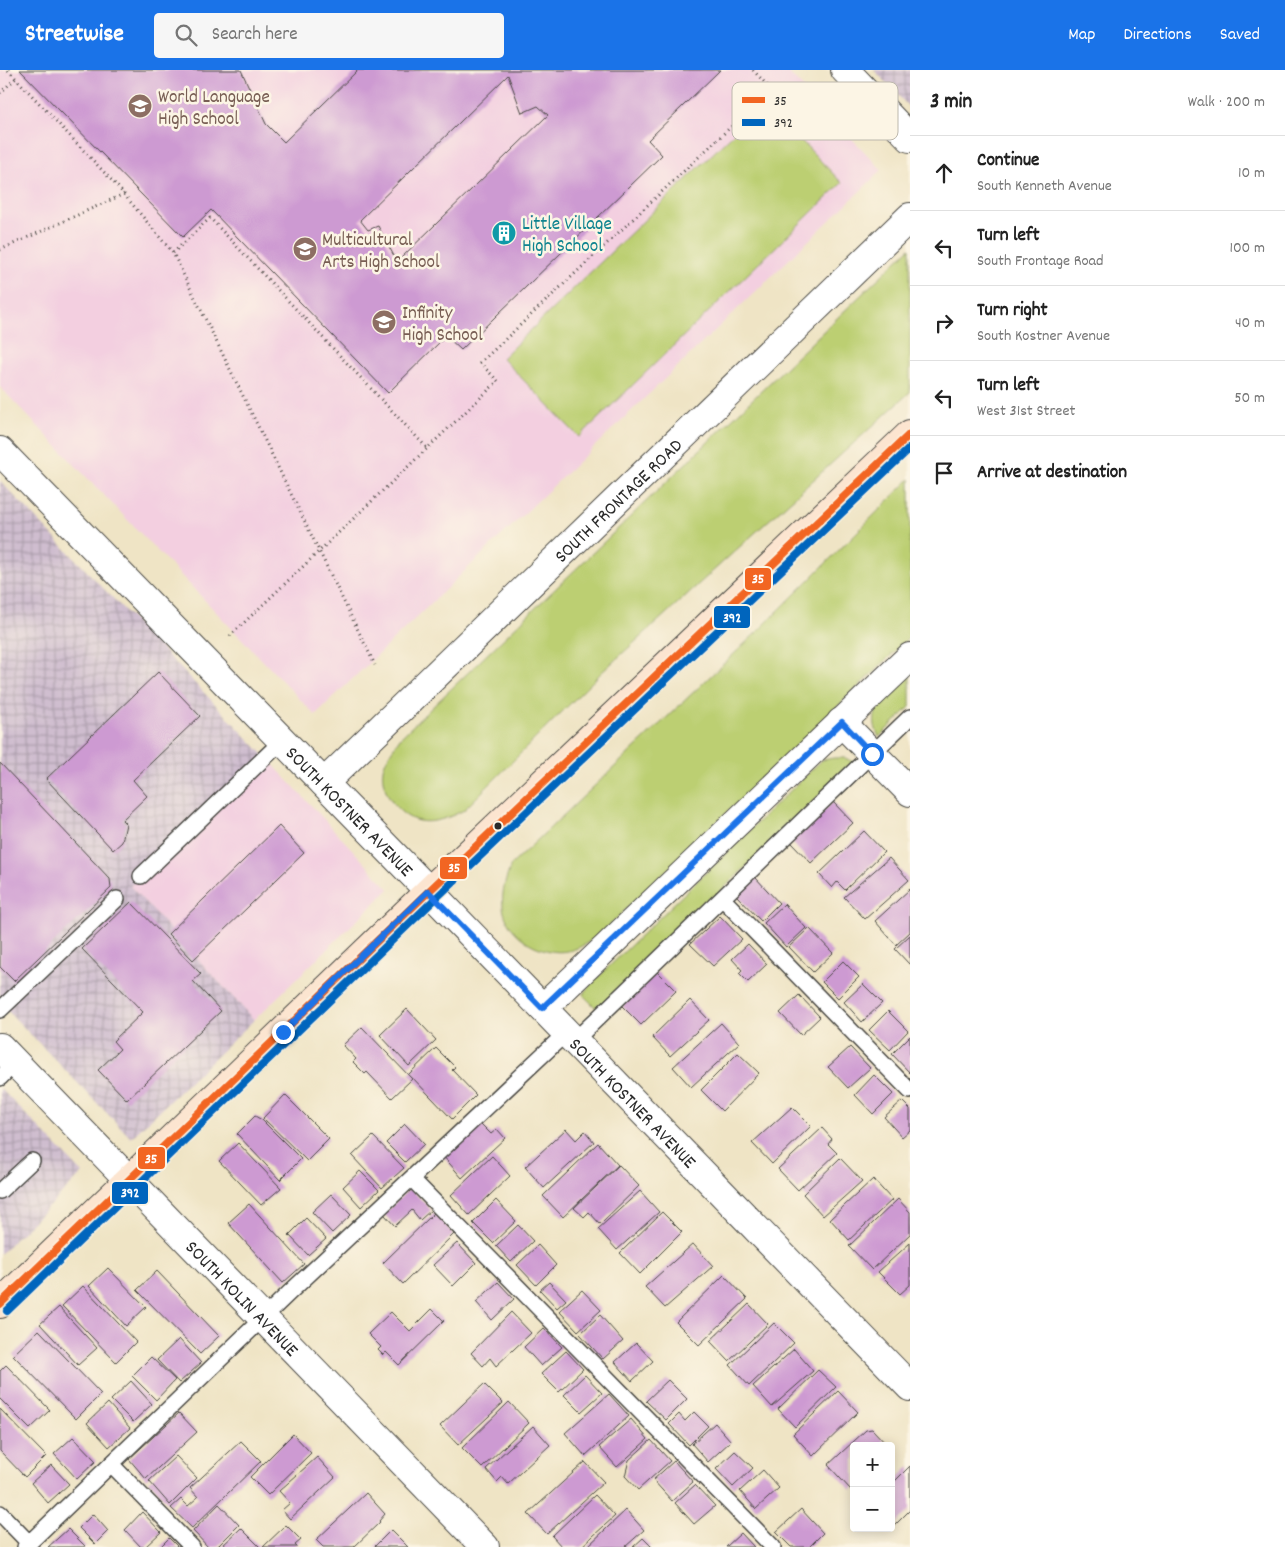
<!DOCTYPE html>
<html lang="en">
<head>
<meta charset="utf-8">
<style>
  body { margin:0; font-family:Dekko,sans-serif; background:#f6f6f6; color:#222 }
  .controls { position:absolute; right:15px; bottom:15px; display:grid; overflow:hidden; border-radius:5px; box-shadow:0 2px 12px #0003 }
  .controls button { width:45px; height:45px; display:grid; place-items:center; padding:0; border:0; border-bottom:1px solid #e0e0e0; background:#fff; color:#222; font:25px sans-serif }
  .stop { position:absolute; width:15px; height:15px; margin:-11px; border:4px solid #1a73e8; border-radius:50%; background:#fff }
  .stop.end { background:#1a73e8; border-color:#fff; box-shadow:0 1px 5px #0008 }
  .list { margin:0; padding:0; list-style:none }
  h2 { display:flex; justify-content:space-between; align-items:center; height:65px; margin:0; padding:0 20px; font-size:21px }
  h2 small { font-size:16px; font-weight:400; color:#767676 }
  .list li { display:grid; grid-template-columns:32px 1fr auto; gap:15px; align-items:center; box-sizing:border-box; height:75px; padding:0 20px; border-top:1px solid #e0e0e0 }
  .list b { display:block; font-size:19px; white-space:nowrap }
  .list p { margin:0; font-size:16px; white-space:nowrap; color:#767676 }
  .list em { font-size:16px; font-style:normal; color:#767676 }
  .icon { flex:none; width:28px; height:28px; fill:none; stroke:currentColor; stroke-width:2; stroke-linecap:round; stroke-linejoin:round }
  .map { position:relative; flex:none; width:910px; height:1477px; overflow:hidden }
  header { display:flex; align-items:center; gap:30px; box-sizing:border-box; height:70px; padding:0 25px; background:#1a73e8; color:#fff }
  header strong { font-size:24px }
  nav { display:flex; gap:28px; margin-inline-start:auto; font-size:18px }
  .search { width:350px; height:45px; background:#f6f6f6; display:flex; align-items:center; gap:12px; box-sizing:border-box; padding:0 18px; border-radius:5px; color:#767676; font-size:19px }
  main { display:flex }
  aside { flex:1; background:#fff }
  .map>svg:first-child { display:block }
</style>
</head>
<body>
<header>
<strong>Streetwise</strong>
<div class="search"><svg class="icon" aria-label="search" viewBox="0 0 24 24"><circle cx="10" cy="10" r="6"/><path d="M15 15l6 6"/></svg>Search here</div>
<nav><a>Map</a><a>Directions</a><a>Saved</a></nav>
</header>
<main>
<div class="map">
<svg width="910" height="1477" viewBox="0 0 910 1477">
  <defs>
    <pattern id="industrial-grid" width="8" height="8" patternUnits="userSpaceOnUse" patternTransform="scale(1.25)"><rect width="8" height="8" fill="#cfbdcf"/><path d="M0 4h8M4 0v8" fill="none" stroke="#a89aa8"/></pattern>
  </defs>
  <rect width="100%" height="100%" fill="#fcf5e5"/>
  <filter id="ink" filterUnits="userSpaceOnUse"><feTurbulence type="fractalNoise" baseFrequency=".02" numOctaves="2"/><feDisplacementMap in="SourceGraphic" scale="10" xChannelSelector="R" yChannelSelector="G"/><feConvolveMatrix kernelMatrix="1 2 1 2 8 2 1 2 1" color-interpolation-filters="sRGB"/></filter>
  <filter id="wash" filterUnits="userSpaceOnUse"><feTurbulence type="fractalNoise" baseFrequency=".0096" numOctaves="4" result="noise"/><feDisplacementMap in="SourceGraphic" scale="20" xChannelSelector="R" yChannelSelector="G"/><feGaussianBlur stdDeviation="1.12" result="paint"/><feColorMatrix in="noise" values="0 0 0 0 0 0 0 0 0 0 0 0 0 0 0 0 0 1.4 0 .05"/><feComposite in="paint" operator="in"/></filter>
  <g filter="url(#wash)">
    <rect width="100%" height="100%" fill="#efe4c5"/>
    <path fill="#f3cfe0" d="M0 0H786L882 100 315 645 0 317Z
      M266 687 389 819 254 950 130 816Z"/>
    <path fill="url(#industrial-grid)" d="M874 0H910V38Z
      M0 411 266 687 130 816 254 950 131 1068 0 933Z
      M0 1018 83 1103 0 1184Z"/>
    <path fill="#bccf72" stroke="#747d4e" d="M765 33 842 113 579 367 502 288Z
      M910 178V322L602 602 464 740C451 747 434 754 419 751 397 747 377 716 384 695 388 685 395 676 400 668Z
      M910 409V567L596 868C589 871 582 877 575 879 547 890 506 867 503 837 501 822 506 809 511 795L755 564Z
      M910 606V637L879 667C864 637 890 625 910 606Z
      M834 688H845L854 692 598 940 583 925 591 914 822 690Z"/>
    <g id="blocks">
      <path fill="#cd9ad2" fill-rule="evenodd" d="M20 0H241L266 54 284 72 358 0H720L648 70 662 85 461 280 446 266 388 323 211 140 183 167ZM508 5 522 43 538 36 548 45 399 190 394 186 378 156 368 160 360 150Z
        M158 602 200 646 133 710 147 726 122 750 126 754 122 772 113 780 46 709Z
        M0 693 110 809 111 818 14 911 0 897Z
        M833 732 853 753 811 793 791 772Z
        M279 756 304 783 193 890 168 864Z
        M864 761 884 782 845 820 837 812 832 818 819 804Z
        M889 788 909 810 865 849 844 827Z
        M755 807 779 833 761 851 736 825Z
        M910 819V862L896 875 875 851Z
        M131 832 201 904 193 911 221 941 127 1030 98 1000 120 979 113 971 143 942 82 879Z
        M784 834 806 858 786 877 764 853Z
        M720 846 742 869 713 896 690 874Z
        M809 858 833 883 813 902 789 877Z
        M910 865V895L895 879Z
        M748 874 767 894 748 912 739 903 742 900 732 889Z
        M843 891 859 907 838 928 822 912Z
        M657 902 676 921 641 955 622 936Z
        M863 914 882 933 862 952 844 932Z
        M799 925 820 947 801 965 780 943Z
        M690 930 709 950 670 986 652 967Z
        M407 939 436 970 409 996 380 965Z
        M888 941 908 961 890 980 869 960Z
        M721 953 739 973 691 1017 673 997Z
        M362 957 412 1009 392 1028 367 1002 365 1004 353 992 356 989 343 975Z
        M910 966V1003L892 984Z
        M850 977 870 998 848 1018 828 997Z
        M436 978 455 997 452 1000 476 1025 452 1049 409 1004Z
        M738 983 759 1003 722 1041 701 1020Z
        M874 1005 893 1024 873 1044 855 1025Z
        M285 1025 329 1069 307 1091 263 1048Z
        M902 1031 910 1039V1060L902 1067 884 1047Z
        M792 1037 811 1056 772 1094 752 1073Z
        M255 1046 262 1050 301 1089 280 1110 237 1064Z
        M479 1052 491 1064 497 1059 505 1068 462 1108 443 1086Z
        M405 1054 424 1074 405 1092 386 1073Z
        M822 1058 832 1069 828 1074 837 1083 798 1120 778 1099Z
        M566 1059 576 1070 585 1061 594 1072 544 1118 525 1097Z
        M373 1066 404 1098 382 1118 352 1086Z
        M238 1073 281 1118 261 1135 219 1091Z
        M598 1073 618 1095 563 1147 543 1126Z
        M492 1086 510 1106 469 1145 451 1125Z
        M840 1088 862 1111 823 1146 803 1124Z
        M619 1095 639 1116 600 1154 589 1142 584 1147 574 1138Z
        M360 1101 379 1120 361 1137 343 1117Z
        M873 1109 892 1130 849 1170 830 1149Z
        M410 1118 431 1140 420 1150 412 1140 395 1156 384 1144Z
        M640 1121 659 1142 617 1180 598 1159Z
        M331 1124 351 1145 332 1163 312 1142Z
        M898 1129 910 1142V1164L872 1200 849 1176Z
        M496 1130 516 1151 493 1173 473 1153Z
        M249 1134 304 1194 283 1213 228 1153Z
        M662 1142 682 1162 640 1204 620 1183Z
        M434 1143 454 1164 403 1214 383 1193Z
        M306 1148 326 1169 308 1185 289 1165Z
        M518 1155 533 1171 511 1192 496 1176Z
        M457 1173 476 1193 453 1216 433 1195Z
        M910 1173V1215L900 1224 878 1202Z
        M693 1174 713 1196 665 1238 645 1217Z
        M538 1175 556 1195 536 1215 517 1195Z
        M108 1198 146 1237 126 1256 89 1216Z
        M157 1201 219 1266 200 1284 137 1220Z
        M724 1205 747 1229 699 1275 676 1252Z
        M498 1212 514 1229 492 1250 476 1232Z
        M549 1212 566 1230 557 1238 540 1220Z
        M83 1216 136 1272 116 1292 62 1236Z
        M582 1220 601 1240 578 1261 559 1241Z
        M749 1234 768 1254 729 1291 710 1271Z
        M59 1237 97 1278 78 1295 40 1254Z
        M432 1239 444 1251 399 1295 386 1282 383 1285 378 1280 381 1277 368 1264 391 1242 410 1261Z
        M511 1242 531 1263 496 1296 490 1288 483 1296 471 1283Z
        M600 1245 623 1271 603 1289 580 1264Z
        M774 1253 794 1273 749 1316 730 1295Z
        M544 1258 562 1277 541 1296 524 1277Z
        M39 1260 101 1324 76 1349 13 1285Z
        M179 1269 201 1293 179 1313 157 1290Z
        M636 1273 653 1291 632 1311 615 1292Z
        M794 1279 813 1301 772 1337 753 1316Z
        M566 1281 583 1299 559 1322 541 1304Z
        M151 1287 175 1310 156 1330 132 1306Z
        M6 1295 50 1340 30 1359 0 1329V1301Z
        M818 1300 836 1317 795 1357 778 1339Z
        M585 1305 602 1323 581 1342 564 1325Z
        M668 1310 687 1329 666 1350 646 1331Z
        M131 1311 152 1334 133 1352 111 1330Z
        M484 1314 503 1333 458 1375 440 1356Z
        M838 1321 858 1342 813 1386 793 1364Z
        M609 1324 629 1346 585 1386 565 1363Z
        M509 1332 529 1353 482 1398 462 1378Z
        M108 1333 130 1358 109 1377 87 1353Z
        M0 1339 46 1386 25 1407 0 1381Z
        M694 1342 708 1356 689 1375 669 1354 679 1344 685 1351Z
        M179 1343 197 1362 146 1409 129 1389Z
        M631 1349 648 1369 617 1397 599 1377Z
        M715 1353 731 1371 708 1392 692 1374Z
        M533 1356 550 1375 508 1414 502 1407 497 1412 486 1399Z
        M872 1359 888 1376H854V1417L851 1420 828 1395 866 1360Z
        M293 1364 311 1383 268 1425 250 1407Z
        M73 1367 96 1391 77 1409 54 1384Z
        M651 1370 670 1391 638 1420 625 1406 629 1390Z
        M241 1371 261 1391 192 1458 171 1438 181 1429 188 1436 198 1427 190 1418Z
        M735 1381 753 1398 733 1417 716 1399Z
        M176 1386 197 1408 170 1435 149 1411Z
        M317 1387 335 1407 290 1449 282 1440 290 1433 279 1421Z
        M674 1391 693 1412 672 1431 653 1410Z
        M585 1392 604 1412 547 1464 528 1444Z
        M51 1395 69 1414 48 1433 31 1413Z
        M910 1396V1440L894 1456 891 1453V1415Z
        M763 1400 779 1418 756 1439 740 1421Z
        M695 1415 715 1436 694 1454 675 1433Z
        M366 1423 385 1444 379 1451 380 1452 354 1477H323L316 1470Z
        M595 1425 615 1446 581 1477H562L552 1466Z
        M219 1434 239 1455 217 1477H208L193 1461Z
        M801 1439 823 1463 809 1477H791L776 1462Z
        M626 1440 644 1460 625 1477H587Z
        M142 1442 161 1462 145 1477H141L125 1460Z
        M93 1444 108 1461 95 1474 79 1458Z
        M286 1455 301 1470 295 1475 297 1477H263Z
        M241 1458 260 1477H221Z
        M68 1459 86 1477H48Z
        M391 1460 408 1477H374Z
        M741 1463 754 1477H726Z
        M169 1468 178 1477H160Z
        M643 1468 652 1477H633Z"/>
    </g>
  </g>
  <g filter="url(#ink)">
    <use href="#blocks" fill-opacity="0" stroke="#484742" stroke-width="1"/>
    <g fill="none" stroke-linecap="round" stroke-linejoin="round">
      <defs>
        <path id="service" d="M141 806 282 671
          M722 828 910 1021
          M0 940 117 829
          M574 971 910 647
          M0 1008 15 993
          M412 1109 773 1477
          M0 1121 32 1091
          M111 1394 192 1477
          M0 1443 29 1473
          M25 1477 289 1223 566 963"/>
        <g id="minor">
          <path d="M845 0 910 68"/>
          <path id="s1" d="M0 381 429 821"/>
          <path d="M841 652 910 722"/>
          <path id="s2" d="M324 713 910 147"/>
          <path d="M543 938 910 587"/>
          <path id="s3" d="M0 977 485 1477"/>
        </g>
        <g id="tertiary">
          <path id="s4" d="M429 821 910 1317"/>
        </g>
        <path id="secondary" d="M0 1234 429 821 910 364"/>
      </defs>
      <use href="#service" stroke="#484742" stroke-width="18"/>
      <use href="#minor" stroke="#484742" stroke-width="30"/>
      <use href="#tertiary" stroke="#484742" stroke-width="30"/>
      <use href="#secondary" stroke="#484742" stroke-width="30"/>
      <path stroke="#484742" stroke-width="3" stroke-dasharray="1 4" stroke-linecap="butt" d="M8 0 117 116 173 183 375 595
        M753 0 787 37 808 16
        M0 23 16 8
        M0 180 124 124
        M173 183 210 148 427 378
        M230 566 498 311 480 293 771 19"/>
      <use href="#service" stroke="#fff" stroke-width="15"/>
      <use href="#minor" stroke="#fff" stroke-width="28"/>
      <use href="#tertiary" stroke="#fff" stroke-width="28"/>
      <use href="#secondary" stroke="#fce5d0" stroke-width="28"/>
      <defs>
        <path id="bus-1" d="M0 1234 429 821 910 364"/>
        <path id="bus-2" d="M7 1241 436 828 910 378"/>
      </defs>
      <use href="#bus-1" stroke="#fcf5e5" stroke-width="11"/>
      <use href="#bus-2" stroke="#fcf5e5" stroke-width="11"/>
      <use href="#bus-1" stroke="#f26522" stroke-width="8"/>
      <use href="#bus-2" stroke="#0065bd" stroke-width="8"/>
    </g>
  </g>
  <g fill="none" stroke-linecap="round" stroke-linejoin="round" filter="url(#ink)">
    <path stroke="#1a73e8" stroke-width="6" d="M283 962 428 821 542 938 842 652 872 684"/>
  </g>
  <defs>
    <symbol id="school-disc" viewBox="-11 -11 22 22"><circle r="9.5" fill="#8d6e63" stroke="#fcf5e5"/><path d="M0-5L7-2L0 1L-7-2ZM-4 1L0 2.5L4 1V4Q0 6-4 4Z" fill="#fff"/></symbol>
    <symbol id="building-disc" viewBox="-11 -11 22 22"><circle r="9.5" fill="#0f9aa8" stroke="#fcf5e5"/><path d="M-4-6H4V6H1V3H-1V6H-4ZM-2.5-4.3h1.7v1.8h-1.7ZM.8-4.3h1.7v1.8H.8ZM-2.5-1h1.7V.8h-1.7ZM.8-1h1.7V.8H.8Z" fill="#fff"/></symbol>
  </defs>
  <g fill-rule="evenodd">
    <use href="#school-disc" x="126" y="22" width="28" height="28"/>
    <use href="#building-disc" x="490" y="149" width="28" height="28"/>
    <use href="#school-disc" x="291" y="165" width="28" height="28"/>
    <use href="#school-disc" x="370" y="238" width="28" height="28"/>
  </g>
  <circle fill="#2b2b2b" stroke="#fcf5e5" stroke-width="2" cx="498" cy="756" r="4.5"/>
  <g text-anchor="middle" stroke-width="5" stroke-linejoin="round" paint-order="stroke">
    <g font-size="19" fill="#785e54" stroke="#fcf5e5" text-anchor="start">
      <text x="158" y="32">World Language<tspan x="158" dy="22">High School</tspan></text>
      <text x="322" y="175">Multicultural<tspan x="322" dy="22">Arts High School</tspan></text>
      <text x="402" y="248">Infinity<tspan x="402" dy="22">High School</tspan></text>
    </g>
    <g font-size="19" fill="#0d838f" stroke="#fcf5e5" text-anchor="start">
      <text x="522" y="159">Little Village<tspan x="522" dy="22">High School</tspan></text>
    </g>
    <g font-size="19" fill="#2b2b2b" stroke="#fcf5e5">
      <text dy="7" stroke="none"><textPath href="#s2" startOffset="408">SOUTH FRONTAGE ROAD</textPath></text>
      <text dy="7" stroke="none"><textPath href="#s1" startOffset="502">SOUTH KOSTNER AVENUE</textPath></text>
      <text dy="7" stroke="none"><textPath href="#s4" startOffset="294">SOUTH KOSTNER AVENUE</textPath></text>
      <text dy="7" stroke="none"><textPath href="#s3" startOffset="349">SOUTH KOLIN AVENUE</textPath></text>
    </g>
  </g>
  <rect x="732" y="12" width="166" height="58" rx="8" fill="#fcf5e5" stroke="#bdb8ad" stroke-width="1"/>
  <rect x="742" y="27" width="23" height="6" fill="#f26522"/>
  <rect x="742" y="49" width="23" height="7" fill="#0065bd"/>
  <g font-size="14" fill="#2b2b2b">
    <text x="774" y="35">35</text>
    <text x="774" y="57">392</text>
  </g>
  <g stroke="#fcf5e5" stroke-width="2">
    <rect x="744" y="497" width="28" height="24" rx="5" fill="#f26522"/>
    <rect x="713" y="535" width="38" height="24" rx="5" fill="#0065bd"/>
    <rect x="439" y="786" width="29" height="24" rx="5" fill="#f26522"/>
    <rect x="137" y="1076" width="29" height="24" rx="5" fill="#f26522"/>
    <rect x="111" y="1111" width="38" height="24" rx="5" fill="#0065bd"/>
  </g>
  <g font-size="14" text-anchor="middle" font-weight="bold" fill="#fff">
    <text x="758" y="513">35</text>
    <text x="732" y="552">392</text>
    <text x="454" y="802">35</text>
    <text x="151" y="1093">35</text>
    <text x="130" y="1127">392</text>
  </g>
</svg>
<div class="controls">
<button>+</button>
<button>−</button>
</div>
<div class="stop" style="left:872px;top:684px"></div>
<div class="stop end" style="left:283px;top:962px"></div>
</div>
<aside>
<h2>3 min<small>Walk · 200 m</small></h2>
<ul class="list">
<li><svg class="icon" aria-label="ahead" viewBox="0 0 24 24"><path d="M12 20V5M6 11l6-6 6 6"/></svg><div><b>Continue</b><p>South Kenneth Avenue</p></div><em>10 m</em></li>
<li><svg class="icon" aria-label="left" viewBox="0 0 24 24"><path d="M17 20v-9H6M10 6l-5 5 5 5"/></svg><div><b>Turn left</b><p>South Frontage Road</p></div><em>100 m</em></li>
<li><svg class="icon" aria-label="right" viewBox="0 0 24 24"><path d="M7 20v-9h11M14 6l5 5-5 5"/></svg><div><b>Turn right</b><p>South Kostner Avenue</p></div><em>40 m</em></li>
<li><svg class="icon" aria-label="left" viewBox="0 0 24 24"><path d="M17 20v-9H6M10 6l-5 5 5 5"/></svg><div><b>Turn left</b><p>West 31st Street</p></div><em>50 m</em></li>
<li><svg class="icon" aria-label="arrive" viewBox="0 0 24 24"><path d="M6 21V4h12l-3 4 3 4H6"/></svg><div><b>Arrive at destination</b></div></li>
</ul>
</aside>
</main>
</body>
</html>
